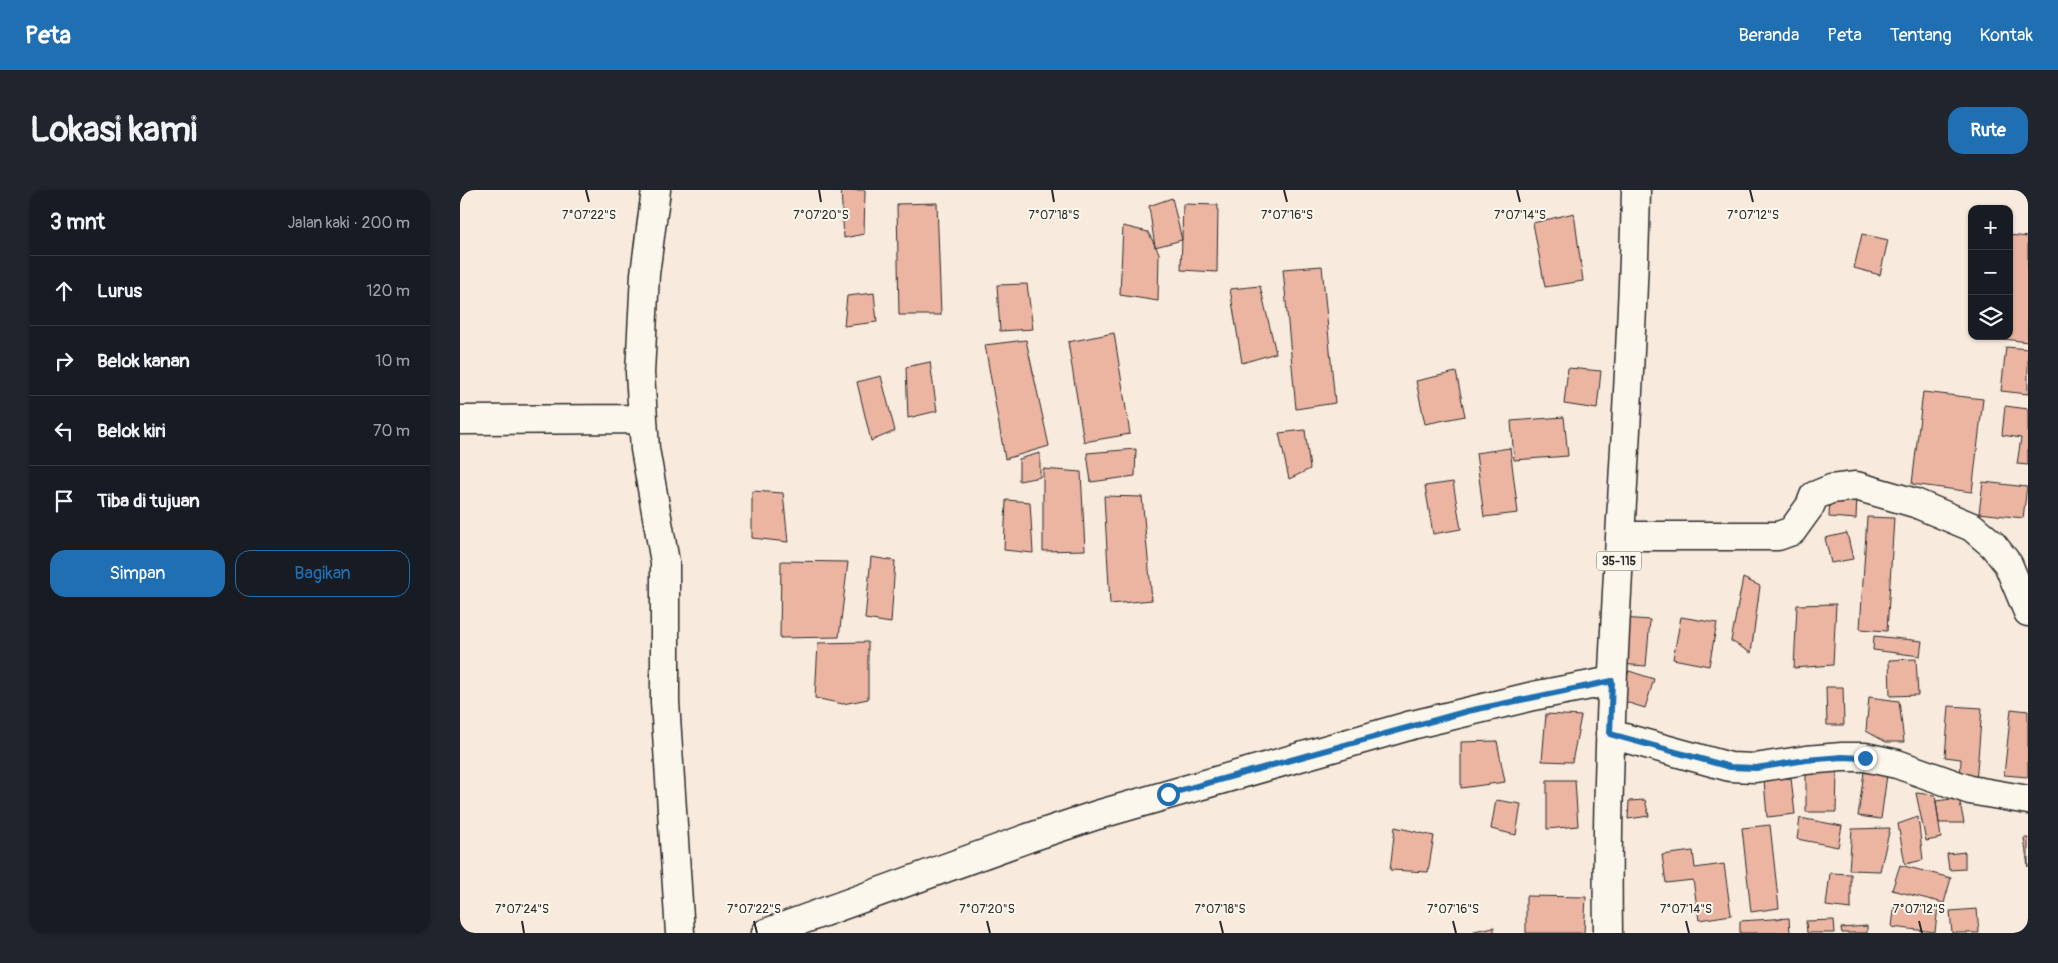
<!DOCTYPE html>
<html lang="id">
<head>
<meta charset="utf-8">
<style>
  body { margin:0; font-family:Pangolin,sans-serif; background:#20242c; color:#f1f3f6 }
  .controls { position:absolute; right:15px; top:15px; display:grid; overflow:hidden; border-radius:10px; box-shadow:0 1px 4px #0004 }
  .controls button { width:45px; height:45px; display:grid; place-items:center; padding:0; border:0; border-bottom:1px solid #363941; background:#171b24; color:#f1f3f6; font:25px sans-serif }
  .stop { position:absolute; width:15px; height:15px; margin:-11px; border:4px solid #1f6fb2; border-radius:50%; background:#fff }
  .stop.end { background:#1f6fb2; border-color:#fff; box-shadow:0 1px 5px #0008 }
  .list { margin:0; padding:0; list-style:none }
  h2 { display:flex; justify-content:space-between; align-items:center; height:65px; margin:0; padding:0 20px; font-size:21px }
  h2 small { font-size:16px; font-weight:400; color:#9ea1a6 }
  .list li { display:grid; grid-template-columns:32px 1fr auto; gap:15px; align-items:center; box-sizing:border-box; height:70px; padding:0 20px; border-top:1px solid #363941 }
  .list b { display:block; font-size:19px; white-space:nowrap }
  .list em { font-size:16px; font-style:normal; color:#9ea1a6 }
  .actions { display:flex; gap:10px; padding:15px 20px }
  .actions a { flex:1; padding:11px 0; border:1px solid #1f6fb2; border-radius:15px; text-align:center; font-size:18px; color:#1f6fb2 }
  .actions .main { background:#1f6fb2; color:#fff }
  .icon { flex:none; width:28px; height:28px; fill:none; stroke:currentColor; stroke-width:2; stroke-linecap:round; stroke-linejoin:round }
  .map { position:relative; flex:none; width:1568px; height:743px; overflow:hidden; border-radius:15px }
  header { display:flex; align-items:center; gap:30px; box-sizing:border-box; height:70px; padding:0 25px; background:#1f6fb2; color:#fff }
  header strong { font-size:24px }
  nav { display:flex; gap:28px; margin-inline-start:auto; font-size:18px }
  .intro { display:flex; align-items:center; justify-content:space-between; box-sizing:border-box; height:120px; padding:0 30px }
  h1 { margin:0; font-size:35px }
  .button { padding:12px 22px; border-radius:15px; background:#1f6fb2; color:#fff; font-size:18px; font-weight:700 }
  main { display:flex; gap:30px; padding:0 30px }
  aside { flex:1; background:#171b24; border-radius:15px; box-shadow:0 1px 4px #0004 }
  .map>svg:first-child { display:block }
</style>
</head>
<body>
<header>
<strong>Peta</strong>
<nav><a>Beranda</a><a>Peta</a><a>Tentang</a><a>Kontak</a></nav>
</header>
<div class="intro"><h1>Lokasi kami</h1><a class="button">Rute</a></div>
<main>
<aside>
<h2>3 mnt<small>Jalan kaki · 200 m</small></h2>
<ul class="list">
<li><svg class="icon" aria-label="ahead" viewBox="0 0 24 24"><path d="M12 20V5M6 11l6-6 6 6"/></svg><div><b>Lurus</b></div><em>120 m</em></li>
<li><svg class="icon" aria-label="right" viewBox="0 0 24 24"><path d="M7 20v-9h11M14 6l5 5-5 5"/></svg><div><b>Belok kanan</b></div><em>10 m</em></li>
<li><svg class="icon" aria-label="left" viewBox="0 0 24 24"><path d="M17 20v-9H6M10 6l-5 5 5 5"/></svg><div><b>Belok kiri</b></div><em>70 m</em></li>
<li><svg class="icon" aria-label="arrive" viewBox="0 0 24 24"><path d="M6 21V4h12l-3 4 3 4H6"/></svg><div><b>Tiba di tujuan</b></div></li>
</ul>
<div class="actions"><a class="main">Simpan</a><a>Bagikan</a></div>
</aside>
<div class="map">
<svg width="1568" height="743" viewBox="0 0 1568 743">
  <rect width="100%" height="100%" fill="#f8eadd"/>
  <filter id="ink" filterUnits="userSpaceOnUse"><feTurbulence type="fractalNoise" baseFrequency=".02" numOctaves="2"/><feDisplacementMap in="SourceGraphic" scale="10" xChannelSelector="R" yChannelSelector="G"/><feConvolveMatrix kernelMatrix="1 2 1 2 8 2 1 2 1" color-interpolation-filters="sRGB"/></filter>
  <g filter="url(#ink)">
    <path fill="#ecb5a2" stroke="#2b2b2b" d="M381 0H405L404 44 384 48Z
      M712 8 722 50 695 57 689 16Z
      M477 13 481 125H439L437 14Z
      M723 14 758 15 757 82 721 80Z
      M1114 23 1123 91 1085 97 1073 33Z
      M663 36 688 42 699 63 698 111 660 105Z
      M1402 44 1428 50 1420 85 1394 78Z
      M1549 45 1568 47V152L1528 147 1549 146Z
      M862 76 875 213 836 219 823 79Z
      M567 94 573 139 540 141 537 95Z
      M800 96 816 163 782 173 770 99Z
      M414 103 417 132 384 136 387 106Z
      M654 143 670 244 624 252 608 152Z
      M566 150 589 256 545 269 525 155Z
      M1546 157 1568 159V204L1541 201Z
      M470 172 477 221 448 228 446 177Z
      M1108 178 1141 181 1137 219 1104 214Z
      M996 182 1005 226 965 234 956 191Z
      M421 186 435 241 411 251 397 192Z
      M1463 202 1523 209 1512 302 1452 294Z
      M1545 216 1568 219V275L1557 274 1561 248 1542 245Z
      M1104 227 1108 266 1054 270 1051 231Z
      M845 240 850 279 829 289 819 243Z
      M1050 258 1058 323 1024 327 1016 263Z
      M676 259 675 286 631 292 627 263Z
      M580 263V287L559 291V269Z
      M583 279 621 282 625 360 583 361Z
      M993 292 1001 339 973 344 965 296Z
      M1523 292 1567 297 1563 328 1519 323Z
      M292 301 323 303 328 352 292 348Z
      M1370 303 1397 304 1396 329 1369 327Z
      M644 306 682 307 692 410 650 414Z
      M546 310 570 312 573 363 544 360Z
      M1407 327 1434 328 1427 441 1400 439Z
      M1387 343 1393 369 1371 373 1365 348Z
      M411 367 435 371 431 433 405 429Z
      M321 371 388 372 379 447 320 448Z
      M1283 388 1300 396 1291 463 1271 451Z
      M1376 414 1373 475 1334 478 1337 415Z
      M1221 427 1257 433 1249 476 1213 469Z
      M1162 428 1190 430 1186 476 1159 474Z
      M1414 446 1462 451 1460 466 1413 460Z
      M408 452V509L383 514 355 508 358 453Z
      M1456 469 1458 505 1430 506 1429 470Z
      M1169 481 1194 489 1185 518 1159 510Z
      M1366 497H1383L1384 535H1367Z
      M1409 507 1439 511 1444 552H1426L1406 541Z
      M1489 516 1522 518 1516 593 1500 592 1501 569 1485 567Z
      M1551 519 1568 521V587L1544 585Z
      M1086 524 1121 526 1112 572 1082 571Z
      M1037 551 1045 592 1001 598V552Z
      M1346 582H1377L1376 622H1346Z
      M1404 582 1427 585 1421 629 1398 626Z
      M1331 588 1335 624 1307 627 1304 590Z
      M1087 590H1115L1118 636 1087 639Z
      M1456 603 1475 605 1481 648 1466 651Z
      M1499 608 1504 633H1479L1476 611Z
      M1036 610 1061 614 1056 645 1031 639Z
      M1185 610 1189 626 1168 629 1169 611Z
      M1458 627 1463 670 1445 674 1438 634Z
      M1340 628 1382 636 1378 657 1337 649Z
      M1310 635 1319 718 1291 722 1282 638Z
      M935 637 974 646 968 682 930 680Z
      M1430 638 1420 681 1389 680 1392 639Z
      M1564 648H1568V677Z
      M1233 661 1235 678 1264 674 1271 725 1239 730 1233 690 1206 693 1202 665Z
      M1505 662V679L1489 680 1487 664Z
      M1440 675 1491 688 1484 713 1432 700Z
      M1370 683 1391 684V719L1366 716Z
      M1066 706 1126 707 1124 743H1066Z
      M1435 712 1478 717 1475 742 1432 737Z
      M1517 719 1519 743H1492L1490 721Z
      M1329 728 1330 743H1280V731Z
      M1374 730 1375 743H1347L1346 731Z
      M1407 736V743H1382L1381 738Z
      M1034 737V743H1014V741Z"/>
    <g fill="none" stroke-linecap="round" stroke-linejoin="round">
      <defs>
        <path id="street" d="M196 0 185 84 180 183 185 259 205 372V512L220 743
          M0 230 183 229
          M1161 346H1318L1332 341 1350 316 1354 306 1371 299 1396 296 1455 313 1512 337 1533 355 1548 374 1568 422
          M1150 544 1270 577 1295 578 1346 570 1382 567H1405L1437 574 1510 600 1568 610"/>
        <path id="secondary" d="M306 743 568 648 637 625 952 535 1073 506 1152 491"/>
        <path id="primary" d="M1148 743C1144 495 1171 248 1176 0"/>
      </defs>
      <use href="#street" stroke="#2b2b2b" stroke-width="31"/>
      <use href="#secondary" stroke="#2b2b2b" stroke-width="31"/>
      <use href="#primary" stroke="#2b2b2b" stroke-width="31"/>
      <use href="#street" stroke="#fbf7ec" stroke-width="28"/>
      <use href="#secondary" stroke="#fbf7ec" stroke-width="28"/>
      <use href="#primary" stroke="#fbf7ec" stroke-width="28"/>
    </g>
  </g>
  <g fill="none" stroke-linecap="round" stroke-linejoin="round" filter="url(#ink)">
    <path stroke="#1f6fb2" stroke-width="6" d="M708 604 1008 521 1152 491 1150 544 1270 577 1296 578 1346 570 1382 567 1405 568"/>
  </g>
  <path fill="none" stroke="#2b2b2b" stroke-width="2" d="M126 0 129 12M359 0 361 12M592 0 594 12M824 0 827 12M1057 0 1060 12M1290 0 1293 12M62 731 64 743M294 731 297 743M527 731 530 743M760 731 763 743M993 731 996 743M1226 731 1229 743M1459 731 1462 743"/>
  <g text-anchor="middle" stroke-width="4" stroke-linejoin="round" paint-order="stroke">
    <rect fill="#fbf7ec" stroke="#696865" stroke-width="1" x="1136.5" y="361.5" width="45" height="19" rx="4"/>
    <g font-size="12" font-weight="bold" fill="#2b2b2b">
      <text x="1159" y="375">35-115</text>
    </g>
  </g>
  <g font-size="12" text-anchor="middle" fill="#2b2b2b" stroke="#fbf7ec" stroke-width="4" stroke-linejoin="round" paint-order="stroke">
    <text x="129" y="29">7°07'22"S</text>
    <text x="361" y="29">7°07'20"S</text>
    <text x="594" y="29">7°07'18"S</text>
    <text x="827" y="29">7°07'16"S</text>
    <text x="1060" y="29">7°07'14"S</text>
    <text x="1293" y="29">7°07'12"S</text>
    <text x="62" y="723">7°07'24"S</text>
    <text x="294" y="723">7°07'22"S</text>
    <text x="527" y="723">7°07'20"S</text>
    <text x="760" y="723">7°07'18"S</text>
    <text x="993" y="723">7°07'16"S</text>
    <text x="1226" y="723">7°07'14"S</text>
    <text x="1459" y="723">7°07'12"S</text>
  </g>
</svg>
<div class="controls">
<button>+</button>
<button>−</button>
<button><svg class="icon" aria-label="layers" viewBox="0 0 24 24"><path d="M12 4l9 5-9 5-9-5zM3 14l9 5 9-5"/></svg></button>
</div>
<div class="stop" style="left:708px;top:604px"></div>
<div class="stop end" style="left:1405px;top:568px"></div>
</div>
</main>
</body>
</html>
